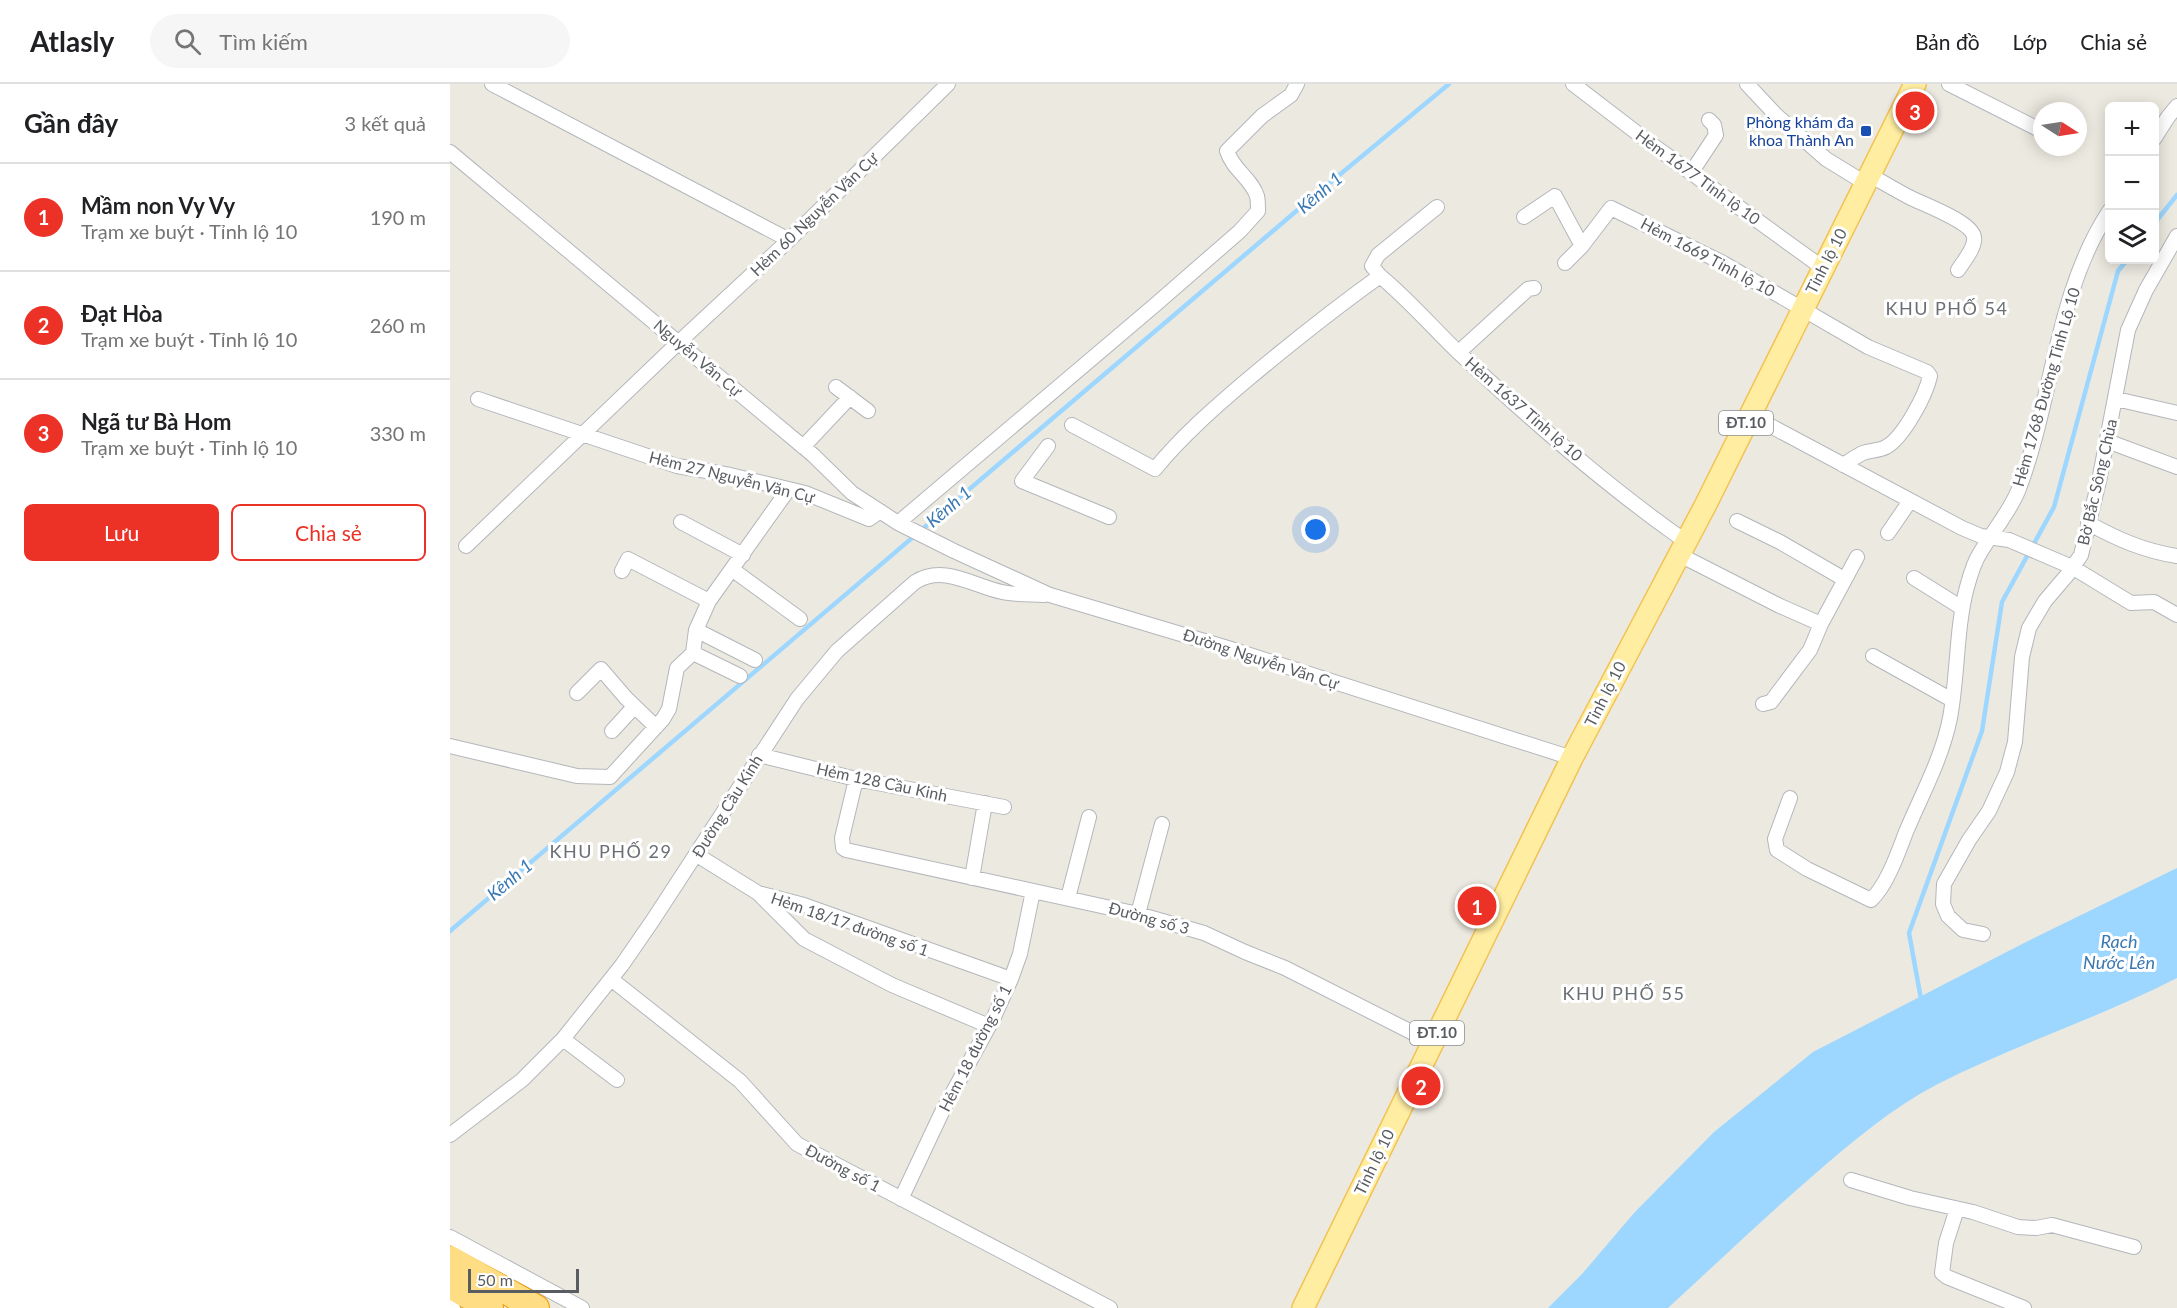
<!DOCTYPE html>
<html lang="vi">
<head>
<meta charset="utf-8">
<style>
  body { margin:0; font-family:Lato,sans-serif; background:#f6f6f6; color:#202124 }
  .controls { position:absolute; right:18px; top:18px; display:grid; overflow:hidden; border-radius:9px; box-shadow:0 3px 15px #0003 }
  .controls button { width:54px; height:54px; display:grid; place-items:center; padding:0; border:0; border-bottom:2px solid #e0e0e0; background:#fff; color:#202124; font:30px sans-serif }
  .compass { position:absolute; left:1583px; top:18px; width:54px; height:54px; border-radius:50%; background:#fff; box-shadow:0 3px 15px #0003; rotate:102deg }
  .scale { position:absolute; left:18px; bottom:15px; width:111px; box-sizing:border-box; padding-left:6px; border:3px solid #595d62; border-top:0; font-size:16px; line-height:21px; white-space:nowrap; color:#595d62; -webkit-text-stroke:4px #fff; paint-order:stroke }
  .you { position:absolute; left:866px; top:446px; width:21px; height:21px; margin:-15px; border:4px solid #fff; border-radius:50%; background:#1a73e8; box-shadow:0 0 0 9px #1a73e833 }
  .badge { display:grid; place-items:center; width:39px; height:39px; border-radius:50%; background:#ec3127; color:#fff; font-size:20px; font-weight:700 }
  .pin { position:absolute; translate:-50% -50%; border:3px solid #fff; box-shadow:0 2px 6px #0006 }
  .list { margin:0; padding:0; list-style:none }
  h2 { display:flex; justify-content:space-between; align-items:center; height:78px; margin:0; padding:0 24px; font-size:26px }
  h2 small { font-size:20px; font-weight:400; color:#757577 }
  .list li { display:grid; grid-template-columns:39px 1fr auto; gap:18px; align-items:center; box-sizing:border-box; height:108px; padding:0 24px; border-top:2px solid #e0e0e0 }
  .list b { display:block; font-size:22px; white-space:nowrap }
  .list p { margin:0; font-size:20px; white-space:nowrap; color:#757577 }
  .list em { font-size:20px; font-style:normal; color:#757577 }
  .actions { display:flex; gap:12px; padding:18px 24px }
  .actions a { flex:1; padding:14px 0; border:2px solid #ec3127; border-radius:9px; text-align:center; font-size:21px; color:#ec3127 }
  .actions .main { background:#ec3127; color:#fff }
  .icon { flex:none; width:33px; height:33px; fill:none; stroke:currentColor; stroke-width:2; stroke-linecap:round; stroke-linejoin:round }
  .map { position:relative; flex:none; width:1727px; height:1224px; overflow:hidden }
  header { display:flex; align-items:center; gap:36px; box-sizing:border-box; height:84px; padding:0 30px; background:#fff; border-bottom:2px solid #e0e0e0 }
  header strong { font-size:28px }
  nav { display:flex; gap:33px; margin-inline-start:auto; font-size:21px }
  .search { width:420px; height:54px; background:#f6f6f6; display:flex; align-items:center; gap:15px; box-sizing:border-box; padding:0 21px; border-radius:33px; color:#757577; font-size:22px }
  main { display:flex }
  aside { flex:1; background:#fff }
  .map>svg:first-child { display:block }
</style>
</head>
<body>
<header>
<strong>Atlasly</strong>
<div class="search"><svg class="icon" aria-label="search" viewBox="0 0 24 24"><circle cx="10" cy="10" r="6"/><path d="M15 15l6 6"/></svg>Tìm kiếm</div>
<nav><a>Bản đồ</a><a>Lớp</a><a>Chia sẻ</a></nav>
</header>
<main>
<aside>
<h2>Gần đây<small>3 kết quả</small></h2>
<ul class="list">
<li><span class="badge">1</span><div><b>Mầm non Vy Vy</b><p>Trạm xe buýt · Tỉnh lộ 10</p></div><em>190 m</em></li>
<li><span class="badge">2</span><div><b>Đạt Hòa</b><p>Trạm xe buýt · Tỉnh lộ 10</p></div><em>260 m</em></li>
<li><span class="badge">3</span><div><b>Ngã tư Bà Hom</b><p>Trạm xe buýt · Tỉnh lộ 10</p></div><em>330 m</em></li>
</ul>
<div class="actions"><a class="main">Lưu</a><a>Chia sẻ</a></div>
</aside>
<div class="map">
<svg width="1727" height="1224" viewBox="0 0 1727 1224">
  <rect width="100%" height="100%" fill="#ece9e0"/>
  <path fill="#9dd7ff" d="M1727 784V894C1649 934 1564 961 1486 1001 1442 1024 1403 1057 1366 1089 1315 1133 1267 1179 1218 1224H1098L1132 1190 1184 1129 1264 1048 1363 968 1574 859Z"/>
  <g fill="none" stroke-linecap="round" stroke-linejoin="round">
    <path stroke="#9dd7ff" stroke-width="4.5" d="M1704 140 1727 111
      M0 847 864 112 999 0
      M1471 915 1459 849 1532 647 1552 518 1604 423 1668 187 1677 176"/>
    <defs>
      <path id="street" d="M42 0 339 156
        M1123 0 1204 62 1373 184
        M1297 0 1326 31 1376 75 1415 99
        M1499 0 1592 47
        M1704 55 1718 33 1727 22
        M0 68 363 371 402 409 448 439 504 467 600 511 781 565 1122 674
        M1241 89 1266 51 1264 41 1259 36
        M1419 91C1433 98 1447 107 1461 114 1473 120 1522 138 1524 153 1526 163 1513 178 1508 186
        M987 123 928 171 922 182 930 192C958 215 982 243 1008 268 1080 335 1155 401 1235 457
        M1074 133 1105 112 1132 162
        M1115 179 1132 162 1161 124 1273 179 1418 263 1477 288 1480 292C1476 311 1453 354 1436 363 1429 367 1420 366 1413 369 1406 372 1400 377 1393 381
        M1009 268 1078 205 1084 204
        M386 303 418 327
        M28 315 227 382 280 391 355 409 419 435 430 427
        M1666 315 1727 329
        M1300 331 1512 444 1531 452 1559 456 1622 483 1681 519 1704 518 1727 531
        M622 341 705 385C732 352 764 324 797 296 840 260 884 225 930 192
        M1657 357 1727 383
        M598 362 572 397 659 433
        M353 363 400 313
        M1287 437 1330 458 1394 495
        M231 438 293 471
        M448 439 705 221 790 147 808 127C808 123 808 116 807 112 801 94 783 86 777 67L812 32 841 11 847 0
        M1638 439C1667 455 1694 467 1727 472
        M1438 449 1460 417
        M16 462 229 258 339 156 498 0
        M1228 470 1330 522 1371 540
        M283 486 350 535
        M172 487 178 475 259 517
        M1464 494 1512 524
        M246 546 305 576
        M243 569 290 592
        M1423 572 1502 616
        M127 609 151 585 176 614 206 643
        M1313 620 1321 618 1360 566 1371 540 1407 473
        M162 647 184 623
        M0 662 127 692 160 693 213 635 219 625 227 584 243 569 246 546 259 517 338 406
        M309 671 406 695 554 723
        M406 695 392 754 393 764 396 766 688 830 754 849 795 868 835 884 983 959
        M1340 714 1325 755 1327 766 1357 785 1421 816C1437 801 1448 769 1456 748 1472 710 1492 674 1500 634 1508 591 1506 544 1517 503 1520 492 1524 478 1530 469 1542 448 1559 429 1568 407 1603 317 1605 208 1660 126
        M247 771 308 809 354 821 561 895
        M522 794 535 719
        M309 810 354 855 442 901 539 942
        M618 814 639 733
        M688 830 712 740
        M1533 850 1513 846 1498 832 1493 820 1494 800 1519 756 1539 727 1557 688 1565 658 1572 573 1579 544 1595 517 1618 490 1631 471 1649 397 1678 246 1696 206 1727 152
        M161 895 290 997 347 1060 660 1224
        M113 955 167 996
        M0 1051 72 996 113 955 172 881 203 836 347 615 387 567 465 498C494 480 523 502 552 508 566 511 581 510 595 511
        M1401 1096 1460 1114 1523 1128 1568 1143 1586 1144 1602 1141 1684 1163
        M451 1115 492 1028 543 935 561 895 570 870 583 807
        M1507 1125 1496 1159 1492 1189 1497 1193 1574 1224
        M0 1153 132 1224
        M0 1222 3 1224"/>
      <path id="primary" d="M853 1224 1122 674 1256 420 1465 0"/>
      <path id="highway" d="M0 1175 86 1224
        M0 1201 40 1224"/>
    </defs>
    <use href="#street" stroke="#b3b7bb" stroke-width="16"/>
    <use href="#primary" stroke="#f3c252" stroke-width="24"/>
    <use href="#highway" stroke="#ec9d00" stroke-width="28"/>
    <use href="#street" stroke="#fff" stroke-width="14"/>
    <use href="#primary" stroke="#ffeea2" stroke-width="21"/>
    <use href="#highway" stroke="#ffdd85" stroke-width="26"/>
  </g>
  <rect fill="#1a4fb4" stroke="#fff" stroke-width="2" x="1410" y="41" width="12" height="12" rx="3"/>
  <g text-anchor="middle" stroke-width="6" stroke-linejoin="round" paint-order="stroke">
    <g fill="#fff" stroke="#8b8e91" stroke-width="1.5">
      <rect x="1269" y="327" width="54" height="24" rx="4.5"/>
      <rect x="960" y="937" width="54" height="24" rx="4.5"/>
    </g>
    <g font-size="15" font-weight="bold" fill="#595d62">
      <text x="1296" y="344">ĐT.10</text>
      <text x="987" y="954">ĐT.10</text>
    </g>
    <g font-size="16" fill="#164399" stroke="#fff" text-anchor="end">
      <text x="1404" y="44">Phòng khám đa<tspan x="1404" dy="18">khoa Thành An</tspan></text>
    </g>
    <g font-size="16" fill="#595d62" stroke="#fff">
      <text transform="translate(1248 93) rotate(36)" y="6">Hẻm 1677 Tỉnh lộ 10</text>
      <text transform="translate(364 130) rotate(-44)" y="6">Hẻm 60 Nguyễn Văn Cự</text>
      <text transform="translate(1258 173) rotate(28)" y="6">Hẻm 1669 Tỉnh lộ 10</text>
      <text transform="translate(1376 177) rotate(-63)" y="6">Tỉnh lộ 10</text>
      <text transform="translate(248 274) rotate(40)" y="6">Nguyễn Văn Cự</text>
      <text transform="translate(1596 303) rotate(-74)" y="6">Hẻm 1768 Đường Tỉnh Lộ 10</text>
      <text transform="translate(1074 325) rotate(41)" y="6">Hẻm 1637 Tỉnh lộ 10</text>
      <text transform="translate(282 393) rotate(14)" y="6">Hẻm 27 Nguyễn Văn Cự</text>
      <text transform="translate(1647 398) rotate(-77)" y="6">Bờ Bắc Sông Chùa</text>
      <text transform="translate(811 575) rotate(18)" y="6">Đường Nguyễn Văn Cự</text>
      <text transform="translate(1155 610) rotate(-63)" y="6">Tỉnh lộ 10</text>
      <text transform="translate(432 698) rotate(12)" y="6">Hẻm 128 Cầu Kinh</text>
      <text transform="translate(277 722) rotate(-58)" y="6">Đường Cầu Kinh</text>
      <text transform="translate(699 834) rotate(15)" y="6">Đường số 3</text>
      <text transform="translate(400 840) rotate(19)" y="6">Hẻm 18/17 đường số 1</text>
      <text transform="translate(525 964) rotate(-63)" y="6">Hẻm 18 đường số 1</text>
      <text transform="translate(924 1078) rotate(-64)" y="6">Tỉnh lộ 10</text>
      <text transform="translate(393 1084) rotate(28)" y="6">Đường số 1</text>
    </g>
    <g font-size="18" font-style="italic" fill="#3a78b2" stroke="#fff">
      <text transform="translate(870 109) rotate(-40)" y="6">Kênh 1</text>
      <text transform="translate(499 423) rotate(-40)" y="6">Kênh 1</text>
      <text transform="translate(60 796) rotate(-40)" y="6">Kênh 1</text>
      <text x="1669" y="864">Rạch<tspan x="1669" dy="21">Nước Lên</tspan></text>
    </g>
    <g font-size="18" letter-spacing="1.5" fill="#6a6f74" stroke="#fff">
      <text x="1497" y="231">KHU PHỐ 54</text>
      <text x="161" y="774">KHU PHỐ 29</text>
      <text x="1174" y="916">KHU PHỐ 55</text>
    </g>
  </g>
</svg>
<div class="controls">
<button>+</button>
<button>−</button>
<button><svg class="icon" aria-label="layers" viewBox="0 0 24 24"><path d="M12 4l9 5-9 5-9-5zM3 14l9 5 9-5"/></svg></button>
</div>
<svg class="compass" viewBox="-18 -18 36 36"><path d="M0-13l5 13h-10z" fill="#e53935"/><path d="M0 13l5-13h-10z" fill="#757577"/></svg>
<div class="scale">50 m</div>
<div class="you"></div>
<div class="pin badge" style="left:1027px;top:822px">1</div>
<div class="pin badge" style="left:971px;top:1002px">2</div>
<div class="pin badge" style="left:1465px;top:27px">3</div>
</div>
</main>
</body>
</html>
